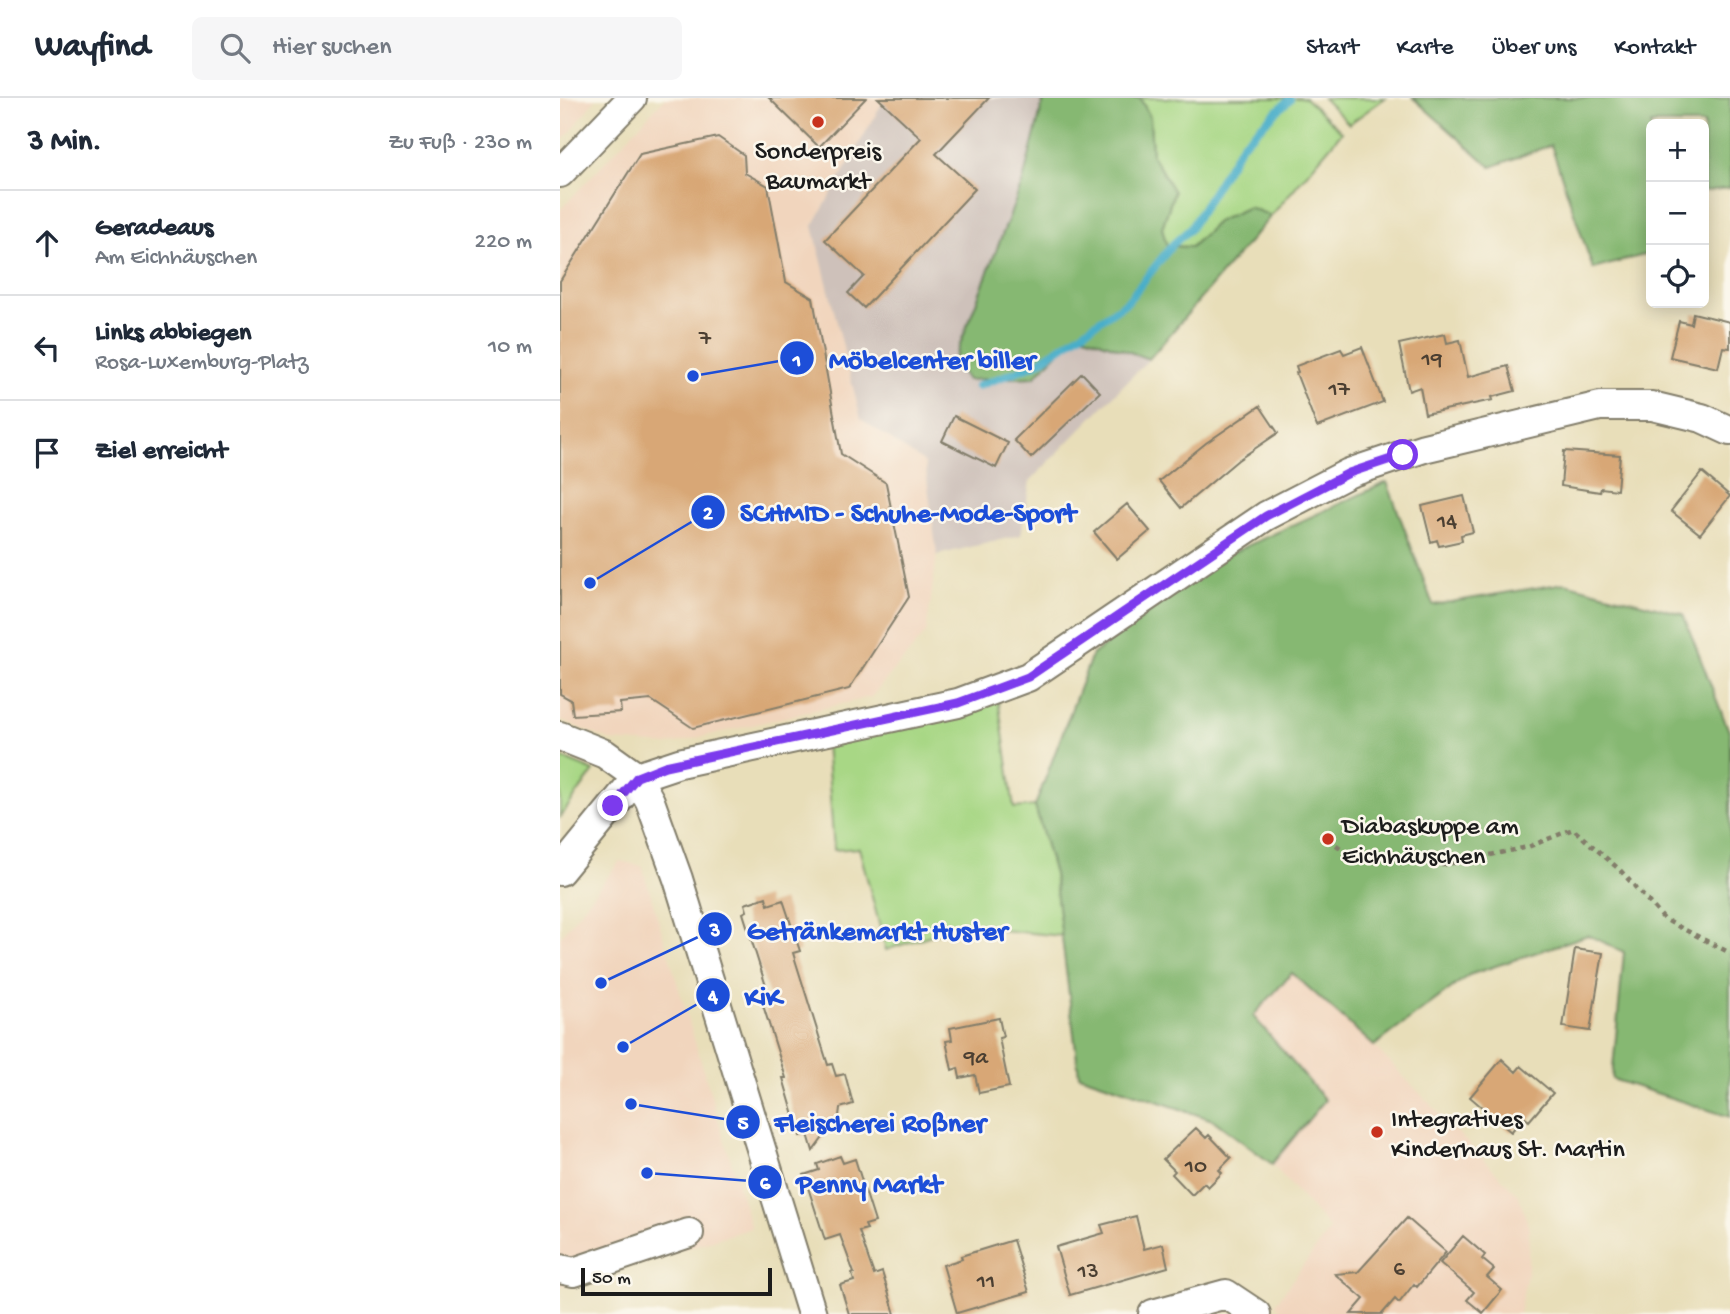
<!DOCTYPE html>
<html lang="de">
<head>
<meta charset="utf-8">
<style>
  body { margin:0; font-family:"Gochi Hand",sans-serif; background:#f6f6f7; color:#1f2937 }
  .controls { position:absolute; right:21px; top:21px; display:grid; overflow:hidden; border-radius:10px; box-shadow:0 4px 18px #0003 }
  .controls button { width:63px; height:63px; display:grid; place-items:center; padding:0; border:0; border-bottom:2px solid #e0e1e3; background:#fff; color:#1f2937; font:35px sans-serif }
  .scale { position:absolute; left:21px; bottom:18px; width:191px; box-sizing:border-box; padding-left:7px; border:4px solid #1c1c1c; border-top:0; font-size:19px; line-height:24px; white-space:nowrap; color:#1c1c1c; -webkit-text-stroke:5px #fbf7ec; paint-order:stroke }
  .stop { position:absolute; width:21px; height:21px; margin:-16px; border:5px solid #7c3aed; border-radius:50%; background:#fff }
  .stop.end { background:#7c3aed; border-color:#fff; box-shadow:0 2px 7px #0008 }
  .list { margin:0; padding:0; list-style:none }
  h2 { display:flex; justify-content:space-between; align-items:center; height:91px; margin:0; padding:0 28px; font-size:30px }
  h2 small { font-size:23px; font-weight:400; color:#747a83 }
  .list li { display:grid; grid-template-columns:46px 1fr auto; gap:21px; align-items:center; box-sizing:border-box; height:105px; padding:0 28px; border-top:2px solid #e0e1e3 }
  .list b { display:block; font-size:26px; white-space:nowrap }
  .list p { margin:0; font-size:23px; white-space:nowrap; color:#747a83 }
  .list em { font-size:23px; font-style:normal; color:#747a83 }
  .icon { flex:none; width:38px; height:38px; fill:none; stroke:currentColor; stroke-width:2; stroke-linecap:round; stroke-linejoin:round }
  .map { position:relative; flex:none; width:1170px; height:1216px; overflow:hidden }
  header { display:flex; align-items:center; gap:42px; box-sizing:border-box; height:98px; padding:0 35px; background:#fff; border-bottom:2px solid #e0e1e3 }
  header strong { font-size:33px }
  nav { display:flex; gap:38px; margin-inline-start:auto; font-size:24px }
  .search { width:490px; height:63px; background:#f6f6f7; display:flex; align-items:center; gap:18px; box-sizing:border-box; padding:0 24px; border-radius:10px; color:#747a83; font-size:26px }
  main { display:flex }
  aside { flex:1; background:#fff }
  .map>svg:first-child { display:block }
</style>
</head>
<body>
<header>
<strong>Wayfind</strong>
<div class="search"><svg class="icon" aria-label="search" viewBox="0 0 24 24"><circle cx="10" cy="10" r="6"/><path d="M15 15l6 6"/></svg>Hier suchen</div>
<nav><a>Start</a><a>Karte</a><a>Über uns</a><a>Kontakt</a></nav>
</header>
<main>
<aside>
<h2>3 Min.<small>Zu Fuß · 230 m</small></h2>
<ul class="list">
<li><svg class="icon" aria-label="ahead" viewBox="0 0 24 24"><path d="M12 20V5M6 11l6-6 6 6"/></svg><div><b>Geradeaus</b><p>Am Eichhäuschen</p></div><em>220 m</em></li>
<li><svg class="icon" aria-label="left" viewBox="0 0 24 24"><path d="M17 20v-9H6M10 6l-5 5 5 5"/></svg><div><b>Links abbiegen</b><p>Rosa-Luxemburg-Platz</p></div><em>10 m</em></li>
<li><svg class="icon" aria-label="arrive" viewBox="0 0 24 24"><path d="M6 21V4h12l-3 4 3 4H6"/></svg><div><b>Ziel erreicht</b></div></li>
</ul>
</aside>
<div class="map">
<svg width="1170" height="1216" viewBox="0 0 1170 1216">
  <rect width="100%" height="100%" fill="#fbf7ec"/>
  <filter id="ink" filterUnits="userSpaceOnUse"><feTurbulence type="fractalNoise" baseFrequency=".0143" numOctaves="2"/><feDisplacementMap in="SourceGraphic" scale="14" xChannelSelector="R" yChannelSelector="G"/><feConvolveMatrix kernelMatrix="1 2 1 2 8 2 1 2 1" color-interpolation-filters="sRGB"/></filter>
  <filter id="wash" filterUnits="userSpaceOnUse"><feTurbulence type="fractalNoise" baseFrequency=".00686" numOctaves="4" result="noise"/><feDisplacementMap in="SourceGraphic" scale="28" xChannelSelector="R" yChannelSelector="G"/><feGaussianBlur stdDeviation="1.57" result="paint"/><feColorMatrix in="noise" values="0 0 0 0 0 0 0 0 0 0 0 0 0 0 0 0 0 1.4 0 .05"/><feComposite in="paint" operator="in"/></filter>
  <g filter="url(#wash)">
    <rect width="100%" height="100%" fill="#e8deb9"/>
    <path fill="#f1d5bd" d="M0 0H36L12 32 0 44Z
      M105 0H325L253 128 301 321 365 365 377 457 366 535 311 599 107 647 52 643 0 622V112Z
      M60 763 82 768 191 1130 0 1189V839Z
      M732 875 814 948 959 1098 969 1130 968 1170 959 1216H727L715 1206 770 1131 712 1066 764 1002 693 918Z"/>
    <path fill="#cec1ba" d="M325 0H484L463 83 474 279 517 235 589 261 470 383 461 437 377 457 365 365 301 321 253 128Z"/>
    <path fill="#a8d785" stroke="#627a50" stroke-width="2" d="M580 0H745L782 34 711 118 689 109 658 123 631 149 606 148 602 130 614 94 592 57 590 19Z
      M763 0H825L789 26Z
      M438 601 454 710 475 708 494 776 502 838 399 828 326 852 299 750 274 752 266 645Z
      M0 659 34 673 0 719Z"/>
    <path fill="#86b872" stroke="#516a47" stroke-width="2" d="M484 0H580L590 19 592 57 614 94 602 130 607 148 631 149 658 123 689 109 711 118 589 261 517 235 474 279 407 282 394 262 463 83Z
      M853 0H1170V90L1144 93V26H1091V98L1089 99 1091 155 1033 171 991 47 931 69Z
      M827 384 873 507 1005 485 1123 516 1170 636V1019L1052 981 1064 854 1028 837 909 877 814 948 732 875 693 918 765 1002 712 1066 653 1022 519 977 494 776 475 708 532 557 667 457Z"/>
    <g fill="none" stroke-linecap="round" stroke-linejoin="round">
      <path stroke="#4aaec9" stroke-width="8" d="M418 288 476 266 567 204 613 146 630 131 682 46 730 1"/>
    </g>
    <g id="blocks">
      <path fill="#d8a776" d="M209 0H306L259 49Z
        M318 0H429L376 56 415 91 304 210 288 195 304 178 265 142 361 40Z
        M158 39 184 57 185 75 208 88 226 184 253 200 281 356 326 385 349 499 289 591 133 630 91 602 60 605 61 614 13 617 11 602 0 596V183L80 56Z
        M1133 215 1170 224V250L1163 249 1158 270 1110 259 1119 223 1131 226Z
        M885 236 887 245 900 242 908 279 948 268 955 293 932 299 933 302 865 316 860 289 849 293 839 246Z
        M802 249 823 304 757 329 736 275 738 274 736 268 781 251 784 256Z
        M522 275 540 294 471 360 454 342Z
        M700 308 718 335 678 362 621 410 599 383 646 345Z
        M394 318 448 345 436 370 382 343Z
        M1004 353 1060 357 1057 392 1041 390 1040 394 1001 388Z
        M1142 374 1170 398 1140 436 1111 413Z
        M904 398 913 434 901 437 902 443 879 448 877 442 871 444 862 408Z
        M567 406 590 433 557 461 534 434Z
        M206 799 208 807 223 802 240 853 233 855 268 967 272 966 276 978 285 976 293 1006 280 1010 279 1018 253 1053 248 1036 240 1038 223 980H226L202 904 210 901 183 815 187 813 185 806Z
        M1015 851 1043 855 1030 933 1003 929Z
        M439 920 443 939 439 940 449 989 419 995 415 977 400 980 398 970 392 972 386 943 392 942 390 930Z
        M942 961 956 974 961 968 993 995 969 1023 964 1019 951 1034 910 999Z
        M636 1030 646 1040 649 1037 671 1060 659 1072 662 1075 648 1089 644 1085 632 1097 612 1076 615 1073 603 1061Z
        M280 1058 283 1065 295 1061 315 1124 305 1127 307 1131 299 1133 314 1177 322 1174 335 1216H289L280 1187 294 1183 292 1176 294 1175 280 1137 265 1142 244 1077 259 1072 257 1066Z
        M576 1118 584 1151 603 1146 608 1169 510 1197 496 1149 544 1135 541 1127Z
        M847 1120 886 1154 857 1189 854 1186 839 1205 835 1201 822 1216H791L804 1201 775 1176 798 1174Z
        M903 1138 925 1157 922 1161 934 1171 927 1179 942 1192 923 1215 907 1202 914 1194 880 1165Z
        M453 1142 469 1194 397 1215 383 1167 402 1161 401 1158Z"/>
    </g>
  </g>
  <g filter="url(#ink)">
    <use href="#blocks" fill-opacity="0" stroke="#827d6a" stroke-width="2"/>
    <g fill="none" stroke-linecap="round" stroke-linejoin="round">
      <defs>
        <path id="minor" d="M0 75 72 0
          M0 638 45 656 77 679 90 703 118 781 252 1216
          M77 679 119 665 398 605 468 579 706 418 789 375 864 350 1040 308H1092L1142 320 1170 333
          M0 773 77 679
          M0 1171 14 1174 129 1135
          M593 1216 666 1196 696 1216"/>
      </defs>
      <use href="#minor" stroke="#827d6a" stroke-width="32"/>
      <path stroke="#827d6a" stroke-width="4.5" stroke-dasharray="5 5" stroke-linecap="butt" d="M768 741 796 761 826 760 883 767 968 749 1013 731 1060 772 1104 821 1170 855"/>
      <use href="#minor" stroke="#fff" stroke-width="28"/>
    </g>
  </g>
  <g fill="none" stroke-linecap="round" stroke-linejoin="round" filter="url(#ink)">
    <path stroke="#7c3aed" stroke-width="9" d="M53 708 77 679 105 668 398 605 468 579 706 418 789 375 843 357"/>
  </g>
  <g fill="#c8321e" stroke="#fbf7ec" stroke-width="2.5">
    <circle cx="258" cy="24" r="7"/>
    <circle cx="768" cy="741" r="7"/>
    <circle cx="817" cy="1034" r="7"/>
  </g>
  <g text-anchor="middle" stroke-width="5" stroke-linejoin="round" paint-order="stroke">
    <g font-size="23" fill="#4b3f32">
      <text x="145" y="246">7</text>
      <text x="872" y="267">19</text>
      <text x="779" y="297">17</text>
      <text x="887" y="429">14</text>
      <text x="416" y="965">9a</text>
      <text x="636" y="1074">10</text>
      <text x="839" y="1177">6</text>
      <text x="528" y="1179">13</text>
      <text x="426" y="1189">11</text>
    </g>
    <g font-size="26" fill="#1c1c1c" stroke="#fbf7ec" text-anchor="start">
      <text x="258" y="60" text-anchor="middle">Sonderpreis<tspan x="258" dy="30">Baumarkt</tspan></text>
      <text x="782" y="735">Diabaskuppe am<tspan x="782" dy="30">Eichhäuschen</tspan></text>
      <text x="831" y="1028">Integratives<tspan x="831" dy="30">Kinderhaus St. Martin</tspan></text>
    </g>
  </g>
  <path fill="none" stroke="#1d4ed8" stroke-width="2.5" d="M133 278L237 260M30 485L148 414M41 885L155 831M63 949L153 897M71 1006L183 1024M87 1075L205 1084"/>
  <g fill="#1d4ed8" stroke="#fbf7ec" stroke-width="2.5">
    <circle cx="133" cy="278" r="7"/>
    <circle cx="30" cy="485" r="7"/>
    <circle cx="41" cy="885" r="7"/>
    <circle cx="63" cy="949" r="7"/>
    <circle cx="71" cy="1006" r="7"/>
    <circle cx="87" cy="1075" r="7"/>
    <circle cx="237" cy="260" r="18"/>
    <circle cx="148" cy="414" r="18"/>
    <circle cx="155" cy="831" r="18"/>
    <circle cx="153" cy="897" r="18"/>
    <circle cx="183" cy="1024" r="18"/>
    <circle cx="205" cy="1084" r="18"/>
  </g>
  <g font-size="21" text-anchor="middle" font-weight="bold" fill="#fff">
    <text x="237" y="268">1</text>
    <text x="148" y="421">2</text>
    <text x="155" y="838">3</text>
    <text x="153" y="904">4</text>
    <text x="183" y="1031">5</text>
    <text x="205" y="1091">6</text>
  </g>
  <g font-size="28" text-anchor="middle" font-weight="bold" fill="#1d4ed8" stroke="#fbf7ec" stroke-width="5" stroke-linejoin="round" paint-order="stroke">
    <text x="372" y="270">Möbelcenter biller</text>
    <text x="348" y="423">SCHMID - Schuhe-Mode-Sport</text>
    <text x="317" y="841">Getränkemarkt Huster</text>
    <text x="203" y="907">KiK</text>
    <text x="320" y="1033">Fleischerei Roßner</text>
    <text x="309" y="1094">Penny Markt</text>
  </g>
</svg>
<div class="controls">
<button>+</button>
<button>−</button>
<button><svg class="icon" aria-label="locate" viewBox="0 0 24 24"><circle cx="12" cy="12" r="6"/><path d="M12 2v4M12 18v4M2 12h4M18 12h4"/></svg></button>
</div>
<div class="scale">50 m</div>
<div class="stop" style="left:843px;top:357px"></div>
<div class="stop end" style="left:53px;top:708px"></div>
</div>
</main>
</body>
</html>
